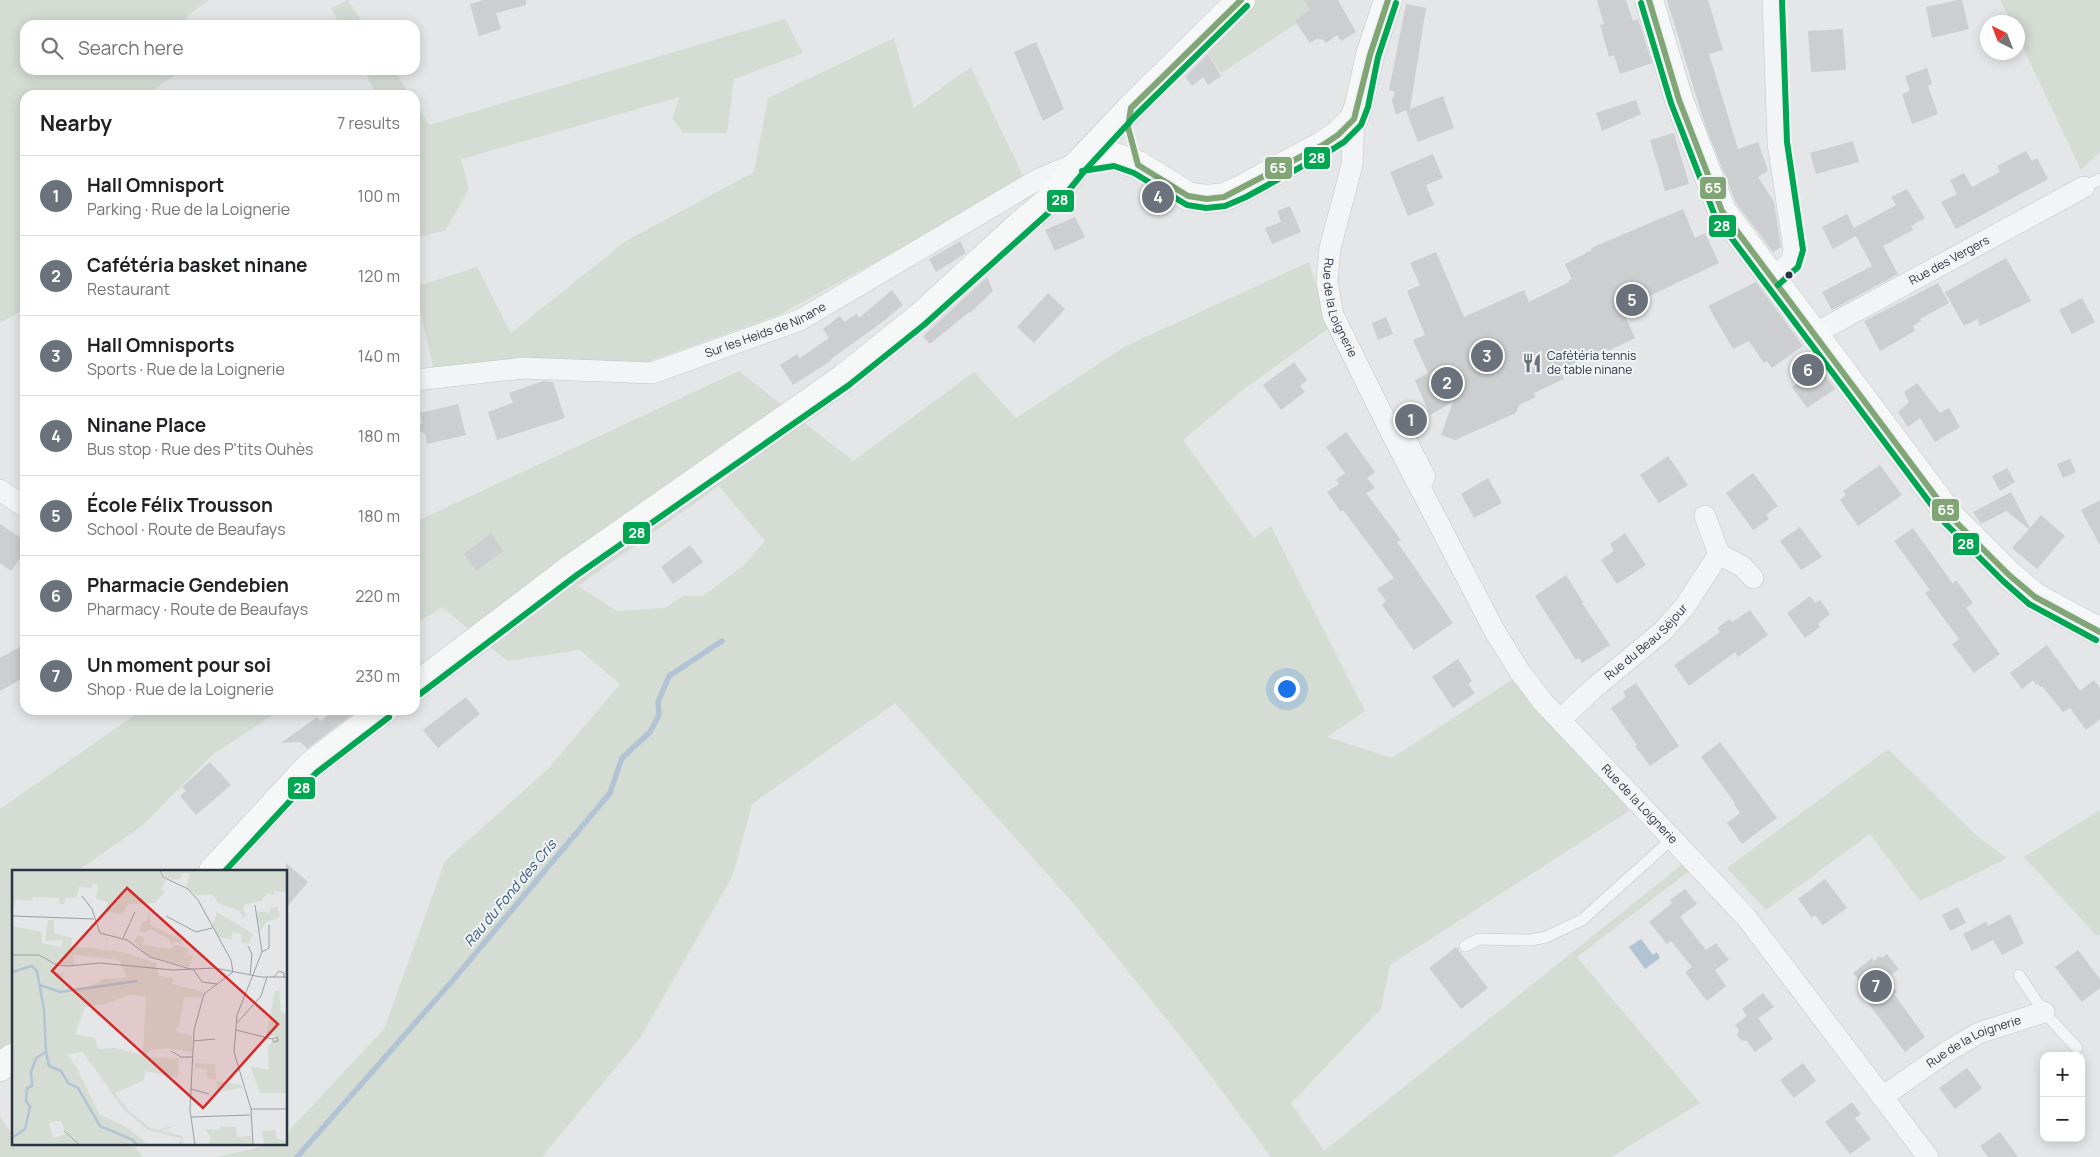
<!DOCTYPE html>
<html lang="en">
<head>
<meta charset="utf-8">
<style>
  body { margin:0; font-family:Manrope,sans-serif; background:#f6f6f6; color:#202124 }
  .controls { position:absolute; right:15px; bottom:15px; display:grid; overflow:hidden; border-radius:10px; box-shadow:0 2px 12px #0003 }
  .controls button { width:45px; height:45px; display:grid; place-items:center; padding:0; border:0; border-bottom:1px solid #e0e0e0; background:#fff; color:#202124; font:25px sans-serif }
  .compass { position:absolute; left:1980px; top:15px; width:45px; height:45px; border-radius:50%; background:#fff; box-shadow:0 2px 12px #0003; rotate:318deg }
  .you { position:absolute; left:1286px; top:688px; width:18px; height:18px; margin:-12px; border:4px solid #fff; border-radius:50%; background:#1a73e8; box-shadow:0 0 0 8px #1a73e833 }
  .badge { display:grid; place-items:center; width:32px; height:32px; border-radius:50%; background:#6b727c; color:#fff; font-size:16px; font-weight:700 }
  .pin { position:absolute; translate:-50% -50%; border:2px solid #fff; box-shadow:0 1px 5px #0006 }
  .list { margin:0; padding:0; list-style:none }
  h2 { display:flex; justify-content:space-between; align-items:center; height:65px; margin:0; padding:0 20px; font-size:21px }
  h2 small { font-size:16px; font-weight:400; color:#757577 }
  .list li { display:grid; grid-template-columns:32px 1fr auto; gap:15px; align-items:center; box-sizing:border-box; height:80px; padding:0 20px; border-top:1px solid #e0e0e0 }
  .list b { display:block; font-size:19px; white-space:nowrap }
  .list p { margin:0; font-size:16px; white-space:nowrap; color:#757577 }
  .list em { font-size:16px; font-style:normal; color:#757577 }
  .icon { flex:none; width:28px; height:28px; fill:none; stroke:currentColor; stroke-width:2; stroke-linecap:round; stroke-linejoin:round }
  .map { position:relative; flex:none; width:2100px; height:1157px; overflow:hidden }
  .search { position:absolute; background:#fff; box-shadow:0 2px 12px #0003; left:20px; top:20px; width:400px; height:55px; display:flex; align-items:center; gap:12px; box-sizing:border-box; padding:0 18px; border-radius:15px; color:#757577; font-size:19px }
  .panel { position:absolute; background:#fff; box-shadow:0 2px 12px #0003; left:20px; top:90px; width:400px; height:625px; border-radius:15px }
  .map>svg:first-child { display:block }
</style>
</head>
<body>
<div class="map">
<svg width="2100" height="1157" viewBox="0 0 2100 1157">
  <rect width="100%" height="100%" fill="#e4e6e8"/>
  <path fill="#d5dcd4" fill-rule="evenodd" d="M0 0H209L187 16V25H25V70H183L145 95H25V309L0 323Z
    M348 0 364 25H340L331 8Z
    M1256 0H1304L1310 10 1297 23 1221 73 1204 48 1244 9Z
    M2000 0H2100V152L2081 170 2018 37V22H2011Z
    M785 19 803 53 734 79 727 133H683L672 118 680 97 461 159 469 189 445 231 415 237V103L429 125Z
    M894 38 914 108 971 67 1025 180 779 315 639 365 433 367 415 287 477 267 511 333 626 241 754 172 768 98Z
    M364 70H394L410 95H377Z
    M1309 262 1329 328 1244 389 1183 440 1254 538 1271 526 1365 711 1327 737 1392 758 1513 679 1612 790 1629 811 1390 965 1381 1009 1291 1103 1324 1151 1684 863 1693 868 1577 957 1700 1103 1611 1157H1271L1193 1052 1074 904 895 703 752 804 733 875 640 1038 542 1157H215L278 1143H286V1134L384 1029 445 861 549 768 620 684 580 650 507 661 442 607 415 624V522L739 371 853 461 974 372 1016 418 1126 346ZM719 486 765 541 744 565 703 596H683L665 608 617 611 578 586Z
    M142 710H281L212 755 142 826 77 871H14V1044L0 1055V809Z
    M1888 749 1977 836 2007 858 1920 901 1870 834 1766 910 1727 868Z
    M2100 810V934L2097 936 2024 857Z
    M0 1116 14 1138V1143H132L143 1157H0Z"/>
  <path fill="#b2c4d3" d="M1641 939 1653 955 1657 952 1660 958 1645 969 1629 947Z"/>
  <g fill="none" stroke-linecap="round" stroke-linejoin="round">
    <path stroke="#b2c4d3" stroke-width="5.5" d="M297 1157 454 979 610 793 622 758 650 732 659 715 658 702 669 676 722 641"/>
  </g>
  <path fill="#ccced0" d="M484 0H526V5L496 13 501 29 479 36 470 4Z
    M1304 0H1338L1356 32 1341 41 1337 35 1326 43 1322 39 1320 40 1318 38 1310 43 1295 21 1310 10Z
    M1597 0H1626L1633 21 1638 19 1652 63 1620 74 1614 55 1609 57 1600 25 1604 24Z
    M1667 0H1708L1723 50 1709 54 1738 149 1758 142 1768 171 1758 177 1774 202 1781 247 1773 252 1736 203 1705 125Z
    M1958 0H1962L1969 29 1932 38 1926 7Z
    M1406 4 1426 8 1410 109 1443 96 1454 128 1418 142 1406 110 1396 115 1392 101 1395 92 1389 90Z
    M1843 29 1846 70 1811 72 1808 31Z
    M1036 42 1064 109 1043 121 1014 52Z
    M1208 54 1221 76 1208 85 1203 77 1192 86 1185 77Z
    M1927 68 1932 84 1928 86 1938 114 1912 124 1902 94 1910 91 1905 76Z
    M1636 100 1641 114 1602 131 1596 113Z
    M1674 133 1689 184 1665 191 1650 140Z
    M1853 141 1859 162 1816 174 1810 153Z
    M2026 151 2032 161 2037 158 2048 179 1956 229 1941 202 1957 194 1950 180 1964 173 1972 187 2000 172 1997 166Z
    M1433 154 1443 178 1426 185 1434 205 1408 216 1390 172Z
    M1907 189 1925 218 1911 226 1913 230 1883 246 1898 274 1832 310 1822 292 1872 266 1856 236 1833 249 1822 227 1847 214 1854 228 1896 205 1891 197Z
    M1290 206 1301 232 1272 244 1265 228 1281 222 1277 211Z
    M1683 209 1695 238 1705 233 1719 263 1622 309 1635 338 1608 351 1606 348 1560 370 1564 379 1534 393 1536 397 1519 405 1516 413 1455 440 1441 435 1453 402 1430 415 1415 380 1428 373 1413 340 1425 335 1407 291 1420 285 1410 263 1436 252 1464 317 1524 290 1529 302 1569 282V280L1572 279 1565 264 1592 250 1591 248Z
    M1075 217 1085 237 1055 251 1045 230Z
    M960 241 966 253 936 272 929 259Z
    M2006 258 2031 301 1980 326 1977 319 1964 326 1945 292Z
    M987 277 993 291 970 313 969 312 930 344 923 336Z
    M1756 282 1803 346 1772 368 1767 361 1764 363 1749 341 1733 349 1708 306Z
    M1938 283 1949 303 1920 319 1921 321 1913 326 1915 331 1880 351 1864 321Z
    M892 290 903 305 881 323 831 359 832 360 793 385 780 365 797 354 800 358 829 338 823 329 840 316 844 322 857 314 859 318Z
    M1048 293 1065 309 1034 343 1017 327Z
    M2082 298 2095 322 2072 334 2059 310Z
    M1386 317 1393 334 1378 340 1372 323Z
    M1294 362 1307 380 1300 386 1305 392 1281 410 1263 385Z
    M1819 367 1835 389 1807 408 1792 387Z
    M543 381 553 382 565 418 497 440 488 412 513 403 509 393Z
    M1917 383 1940 413 1949 408 1960 427 1935 442 1920 418 1908 427 1898 412 1909 402 1904 392Z
    M458 404 466 435 427 444 425 434 417 428 422 423 420 413Z
    M1346 432 1375 472 1367 478 1375 488 1366 493 1401 540 1397 542 1453 623 1414 650 1382 605 1386 601 1377 589 1394 578 1343 510 1341 512 1327 492 1339 484 1336 480 1345 473 1326 447Z
    M1668 456 1688 485 1659 503 1640 475Z
    M2070 459 2076 472 2063 478 2057 464Z
    M1880 465 1902 495 1858 526 1840 500 1846 495 1843 491Z
    M2007 468 2015 482 2000 491 1992 476Z
    M1753 473 1778 506 1766 515 1769 519 1753 530 1726 493Z
    M1488 478 1502 503 1474 518 1461 494Z
    M2011 492 2030 528 2041 515 2065 536 2037 569 2012 548 2029 529 2006 511 1981 524 1973 512Z
    M2100 500V545L2081 510Z
    M0 524 25 541V551L11 571 0 563Z
    M1800 527 1822 557 1801 570 1780 541Z
    M1913 528 1953 584 1956 580 1973 603 1966 608 2000 654 1974 673 1952 644 1959 639 1925 593 1930 590 1894 541Z
    M491 533 503 551 476 571 464 554Z
    M1625 533 1646 565 1617 584 1601 560 1614 551 1610 544Z
    M690 545 703 562 673 584 661 567Z
    M1566 575 1583 602 1582 603 1610 645 1582 663 1579 658 1576 660 1535 596Z
    M1810 596 1815 603 1820 600 1830 614 1818 624 1820 627 1805 638 1787 613Z
    M1750 610 1768 635 1738 657 1735 652 1689 686 1674 665 1720 632 1717 628 1730 619 1732 622Z
    M25 644V677L0 691V658Z
    M2047 645 2080 691 2094 680 2100 688V719L2086 730 2070 708 2063 712 2042 686 2040 687 2038 684 2036 685 2033 680 2022 689 2010 673Z
    M1458 659 1472 681 1468 684 1475 693 1453 708 1432 677Z
    M1636 683 1679 746 1650 766 1635 746 1637 745 1611 708 1626 697 1623 692Z
    M466 697 480 714 438 748 423 730Z
    M335 710H358L307 749 301 742 281 743 317 717 320 721Z
    M1720 742 1777 818 1742 844 1727 823 1740 813 1734 804 1735 803 1701 757Z
    M210 762 231 785 196 815 180 796 186 791 182 787Z
    M286 863 308 882 286 908Z
    M1825 879 1847 908 1823 925 1815 915 1812 918 1798 899Z
    M1685 889 1697 904 1680 917 1706 950 1716 943 1729 960 1715 970 1726 986 1707 1001 1685 972 1692 967 1671 941 1667 944 1649 922 1672 903 1670 900Z
    M1958 907 1966 923 1950 931 1942 915Z
    M2010 914 2024 943 2002 955 1993 940 1972 951 1963 934 1986 922 1988 926Z
    M1456 947 1488 988 1461 1009 1429 968Z
    M2078 950 2100 979V988L2082 1002 2055 967Z
    M1887 954 1899 969 1887 978 1897 992 1894 994 1925 1037 1905 1052 1859 991 1864 987 1853 973 1872 958 1874 961 1880 956 1882 958Z
    M1763 993 1774 1007 1758 1018 1773 1039 1755 1052 1747 1041 1741 1040 1737 1035 1739 1030 1735 1025 1747 1016 1742 1009Z
    M1803 1063 1816 1081 1794 1098 1780 1080Z
    M1967 1068 1982 1088 1955 1109 1939 1088Z
    M1852 1102 1861 1114 1855 1118 1871 1139 1850 1154 1825 1122Z
    M2000 1132 2018 1157H1988L1980 1146Z"/>
  <g fill="none" stroke-linecap="round" stroke-linejoin="round">
    <defs>
      <path id="lane" d="M2084 187 2100 179
        M1392 434 1410 437 1430 476 1423 494
        M1465 946 1479 939 1531 940 1546 937 1582 920 1673 838
        M2019 975 2044 1012 2077 1048"/>
      <g id="street">
        <path id="s1" d="M1354 119 1352 165 1330 248 1327 281 1333 315 1392 434 1494 630 1520 672 1543 702 1746 917 1928 1157"/>
        <path d="M1772 278 1791 262 1794 250 1778 143 1773 0"/>
        <path id="s2" d="M1814 334 2084 187"/>
        <path id="s3" d="M415 380 524 368 652 373 800 320 1037 180 1080 162"/>
        <path d="M0 490 25 507"/>
        <path d="M1705 516 1719 554 1743 567 1753 578"/>
        <path id="s4" d="M1561 719 1594 688 1663 631 1685 606 1719 554"/>
        <path id="s5" d="M1882 1097 1948 1051 1979 1033 2044 1012"/>
      </g>
      <path id="secondary" d="M1649 0 1679 100 1722 211 1951 517 2009 575 2035 597 2100 632
        M1080 162 1104 157H1115L1127 161 1138 165 1188 196 1207 199 1224 197 1242 189 1323 145 1338 135 1354 119 1359 105 1370 55 1388 0
        M415 687 572 568 844 378 920 317 1019 226 1049 201 1080 162 1131 108 1241 0
        M213 871 310 766 384 710
        M0 1067 14 1057"/>
    </defs>
    <use href="#lane" stroke="#c2c4c6" stroke-width="12"/>
    <use href="#street" stroke="#c2c4c6" stroke-width="22"/>
    <use href="#secondary" stroke="#c2c4c6" stroke-width="29"/>
    <use href="#lane" stroke="#f2f4f5" stroke-width="11"/>
    <use href="#street" stroke="#f2f4f5" stroke-width="21"/>
    <use href="#secondary" stroke="#f6f7f7" stroke-width="28"/>
    <defs>
      <path id="bus-1" d="M1649 0 1679 100 1722 211 1951 517 2009 575 2035 597 2100 632
        M1131 108 1128 127 1138 165 1188 196 1207 199 1224 197 1323 145 1338 135 1354 119 1370 55 1388 0
        M1131 108 1241 0"/>
      <path id="bus-2" d="M1641 3 1671 103 1715 216 1945 523 2003 581 2029 604 2096 640
        M1082 171 1114 166 1134 173 1187 205 1206 208 1225 206 1246 197 1328 152 1344 142 1361 125 1368 107 1378 57 1396 3
        M1778 285 1798 267 1803 250 1787 142 1782 0
        M420 694 577 575 849 385 925 324 1055 207 1087 168 1137 114 1247 6
        M225 871 316 773 389 717"/>
    </defs>
    <use href="#bus-1" stroke="#f1f4f7" stroke-width="10"/>
    <use href="#bus-2" stroke="#f1f4f7" stroke-width="10"/>
    <use href="#bus-1" stroke="#81a574" stroke-width="6"/>
    <use href="#bus-2" stroke="#00a651" stroke-width="6"/>
  </g>
  <defs>
    <symbol id="restaurant-bare" viewBox="-9 -9 18 18"><path d="M-5-6h1v4h1v-4h1v4h1v-4h1v5L-1.5 .5V6h-2V.5L-5-1ZM5-6V6H3V1.5H1.5Q1.5-4 5-6Z" fill="#6b727c" stroke="#f1f4f7" stroke-width="2.5" paint-order="stroke"/></symbol>
  </defs>
  <g fill-rule="evenodd">
    <use href="#restaurant-bare" x="1518" y="349" width="28" height="28"/>
  </g>
  <circle fill="#2a3442" stroke="#f1f4f7" stroke-width="2" cx="1789" cy="275" r="4.5"/>
  <g text-anchor="middle" stroke-width="4" stroke-linejoin="round" paint-order="stroke">
    <g font-size="12" fill="#2a3442" stroke="#f1f4f7">
      <text dy="4" stroke="none"><textPath href="#s2" startOffset="154">Rue des Vergers</textPath></text>
      <text dy="4" stroke="none"><textPath href="#s1" startOffset="194">Rue de la Loignerie</textPath></text>
      <text dy="4" stroke="none"><textPath href="#s3" startOffset="359">Sur les Heids de Ninane</textPath></text>
      <text dy="4" stroke="none"><textPath href="#s4" startOffset="115">Rue du Beau Séjour</textPath></text>
      <text dy="4" stroke="none"><textPath href="#s1" startOffset="781">Rue de la Loignerie</textPath></text>
      <text dy="4" stroke="none"><textPath href="#s5" startOffset="108">Rue de la Loignerie</textPath></text>
    </g>
    <g font-size="12" fill="#2a3442" stroke="#f1f4f7" text-anchor="start">
      <text x="1547" y="360">Cafétéria tennis<tspan x="1547" dy="14">de table ninane</tspan></text>
    </g>
    <g font-size="14" font-style="italic" fill="#345676" stroke="#f1f4f7">
      <text transform="translate(510 893) rotate(-50)" y="5">Rau du Fond des Cris</text>
    </g>
  </g>
  <g transform="translate(12 870)">
    <rect width="275" height="275" fill="#e4e6e8"/>
    <path d="M0 0H147L153 12 148 19 153 21 143 33 116 34 110 45 93 41 96 32 84 29 86 15 81 14 79 18 67 17 64 28H53L52 34H47V28L21 27 20 31 4 29 0 41ZM150 0H275V22L262 21V26L255 23 249 31 233 34 231 39 235 46 230 47 228 41 206 33 202 25H184L174 17 178 4 170 3 169 8 161 10 152 6ZM265 37 268 47 254 52 248 62 245 41 258 43V38ZM138 40V55L170 70 169 74 163 71 159 75 157 69 138 59 132 63 127 61 131 52 135 51ZM205 42 241 64 237 74 229 72 230 64 221 62 219 69 206 67 200 57ZM36 50H42V63L60 68 59 76 110 82 144 93 147 106 161 108V114L192 122 189 128 172 127 167 158H163L166 163 180 165V182L153 178 136 181V187L180 189H167L166 208 133 201 132 210 103 223 116 240 140 259 146 260 167 254 150 261 171 266 170 275H167L169 268 136 260 111 239 71 182 55 184 65 198 87 244 114 257 137 275H70L53 261 49 251H42L37 253 41 268 54 264 68 275H0V56L29 62 30 73 49 77 51 70 33 71ZM61 85 107 90 115 107 91 109 76 117 61 118 50 112 51 104 42 101 43 94 62 95ZM117 125 134 127 131 185 104 178 86 179 83 168 63 164 73 137 94 134ZM126 65 132 68 131 75 158 79 164 75 177 79 174 85 181 86 177 97 137 86 122 72ZM263 121H267L269 142 275 143V223H248L238 196 257 200 256 176 266 166 254 165ZM183 193 203 194 204 210 195 208V199L183 198ZM205 211 229 215 230 218 205 222ZM208 256 224 257 225 267 239 266 240 275H197L199 268 194 260 209 259ZM264 260 265 269 275 270V275H253L249 261Z" fill="#d5dcd4" fill-rule="evenodd"/>
    <path fill="none" stroke="#b2c4d3" stroke-width="2.5" d="M0 102 20 96 25 101 32 140 34 182 24 188 19 202 20 216 15 218 14 231 18 237 13 259 0 268M28 115 48 122 125 111M34 182 37 196 49 201 56 213 66 218 88 256 121 270 125 275"/>
    <path fill="none" stroke="#9a9fa6" stroke-width="1" d="M148 0 151 7 176 19 186 30 219 90 221 102M70 26 80 39 88 63 115 70 138 87 182 100 190 112 205 114M1 46 82 49M154 46 184 62 200 58M111 68 123 42M236 76 240 84 238 105M250 82 257 78V55M0 85H27L45 95 56 96 88 93 161 100 203 98 249 107H275M262 107 267 101 272 103V108M225 153 249 126 255 107M224 160 260 169 262 172 266 171 265 167 260 169M181 171 203 169M159 181 169 187H181M179 219 197 224M239 239H275M179 247 238 245M52 261 68 275M183 275 178 240 182 160 192 124 221 102M241 275 239 239 222 182 225 145 250 82 243 35"/>
    <path fill="#d62828" fill-opacity="0.15" stroke="#d62828" stroke-width="2.5" d="M115 18 266 154 191 238 40 101Z"/>
    <rect width="275" height="275" fill="none" stroke="#2a3442" stroke-width="2.5"/>
  </g>
  <g stroke="#f1f4f7" stroke-width="2">
    <rect x="1303" y="146" width="28" height="24" rx="5" fill="#00a651"/>
    <rect x="1264" y="156" width="29" height="24" rx="5" fill="#81a574"/>
    <rect x="1699" y="176" width="28" height="24" rx="5" fill="#81a574"/>
    <rect x="1046" y="189" width="29" height="24" rx="5" fill="#00a651"/>
    <rect x="1708" y="214" width="29" height="24" rx="5" fill="#00a651"/>
    <rect x="1931" y="498" width="29" height="24" rx="5" fill="#81a574"/>
    <rect x="622" y="521" width="29" height="24" rx="5" fill="#00a651"/>
    <rect x="1952" y="532" width="28" height="24" rx="5" fill="#00a651"/>
    <rect x="287" y="776" width="29" height="24" rx="5" fill="#00a651"/>
  </g>
  <g font-size="14" text-anchor="middle" font-weight="bold" fill="#fff">
    <text x="1317" y="163">28</text>
    <text x="1278" y="173">65</text>
    <text x="1713" y="193">65</text>
    <text x="1060" y="205">28</text>
    <text x="1722" y="231">28</text>
    <text x="1946" y="515">65</text>
    <text x="637" y="538">28</text>
    <text x="1966" y="549">28</text>
    <text x="302" y="793">28</text>
  </g>
</svg>
<div class="controls">
<button>+</button>
<button>−</button>
</div>
<svg class="compass" viewBox="-18 -18 36 36"><path d="M0-13l5 13h-10z" fill="#e53935"/><path d="M0 13l5-13h-10z" fill="#757577"/></svg>
<div class="you"></div>
<div class="pin badge" style="left:1411px;top:420px">1</div>
<div class="pin badge" style="left:1447px;top:383px">2</div>
<div class="pin badge" style="left:1487px;top:356px">3</div>
<div class="pin badge" style="left:1158px;top:197px">4</div>
<div class="pin badge" style="left:1632px;top:300px">5</div>
<div class="pin badge" style="left:1808px;top:370px">6</div>
<div class="pin badge" style="left:1876px;top:986px">7</div>
<div class="search"><svg class="icon" aria-label="search" viewBox="0 0 24 24"><circle cx="10" cy="10" r="6"/><path d="M15 15l6 6"/></svg>Search here</div>
<section class="panel">
<h2>Nearby<small>7 results</small></h2>
<ul class="list">
<li><span class="badge">1</span><div><b>Hall Omnisport</b><p>Parking · Rue de la Loignerie</p></div><em>100 m</em></li>
<li><span class="badge">2</span><div><b>Cafétéria basket ninane</b><p>Restaurant</p></div><em>120 m</em></li>
<li><span class="badge">3</span><div><b>Hall Omnisports</b><p>Sports · Rue de la Loignerie</p></div><em>140 m</em></li>
<li><span class="badge">4</span><div><b>Ninane Place</b><p>Bus stop · Rue des P'tits Ouhès</p></div><em>180 m</em></li>
<li><span class="badge">5</span><div><b>École Félix Trousson</b><p>School · Route de Beaufays</p></div><em>180 m</em></li>
<li><span class="badge">6</span><div><b>Pharmacie Gendebien</b><p>Pharmacy · Route de Beaufays</p></div><em>220 m</em></li>
<li><span class="badge">7</span><div><b>Un moment pour soi</b><p>Shop · Rue de la Loignerie</p></div><em>230 m</em></li>
</ul>
</section>
</div>
</body>
</html>
